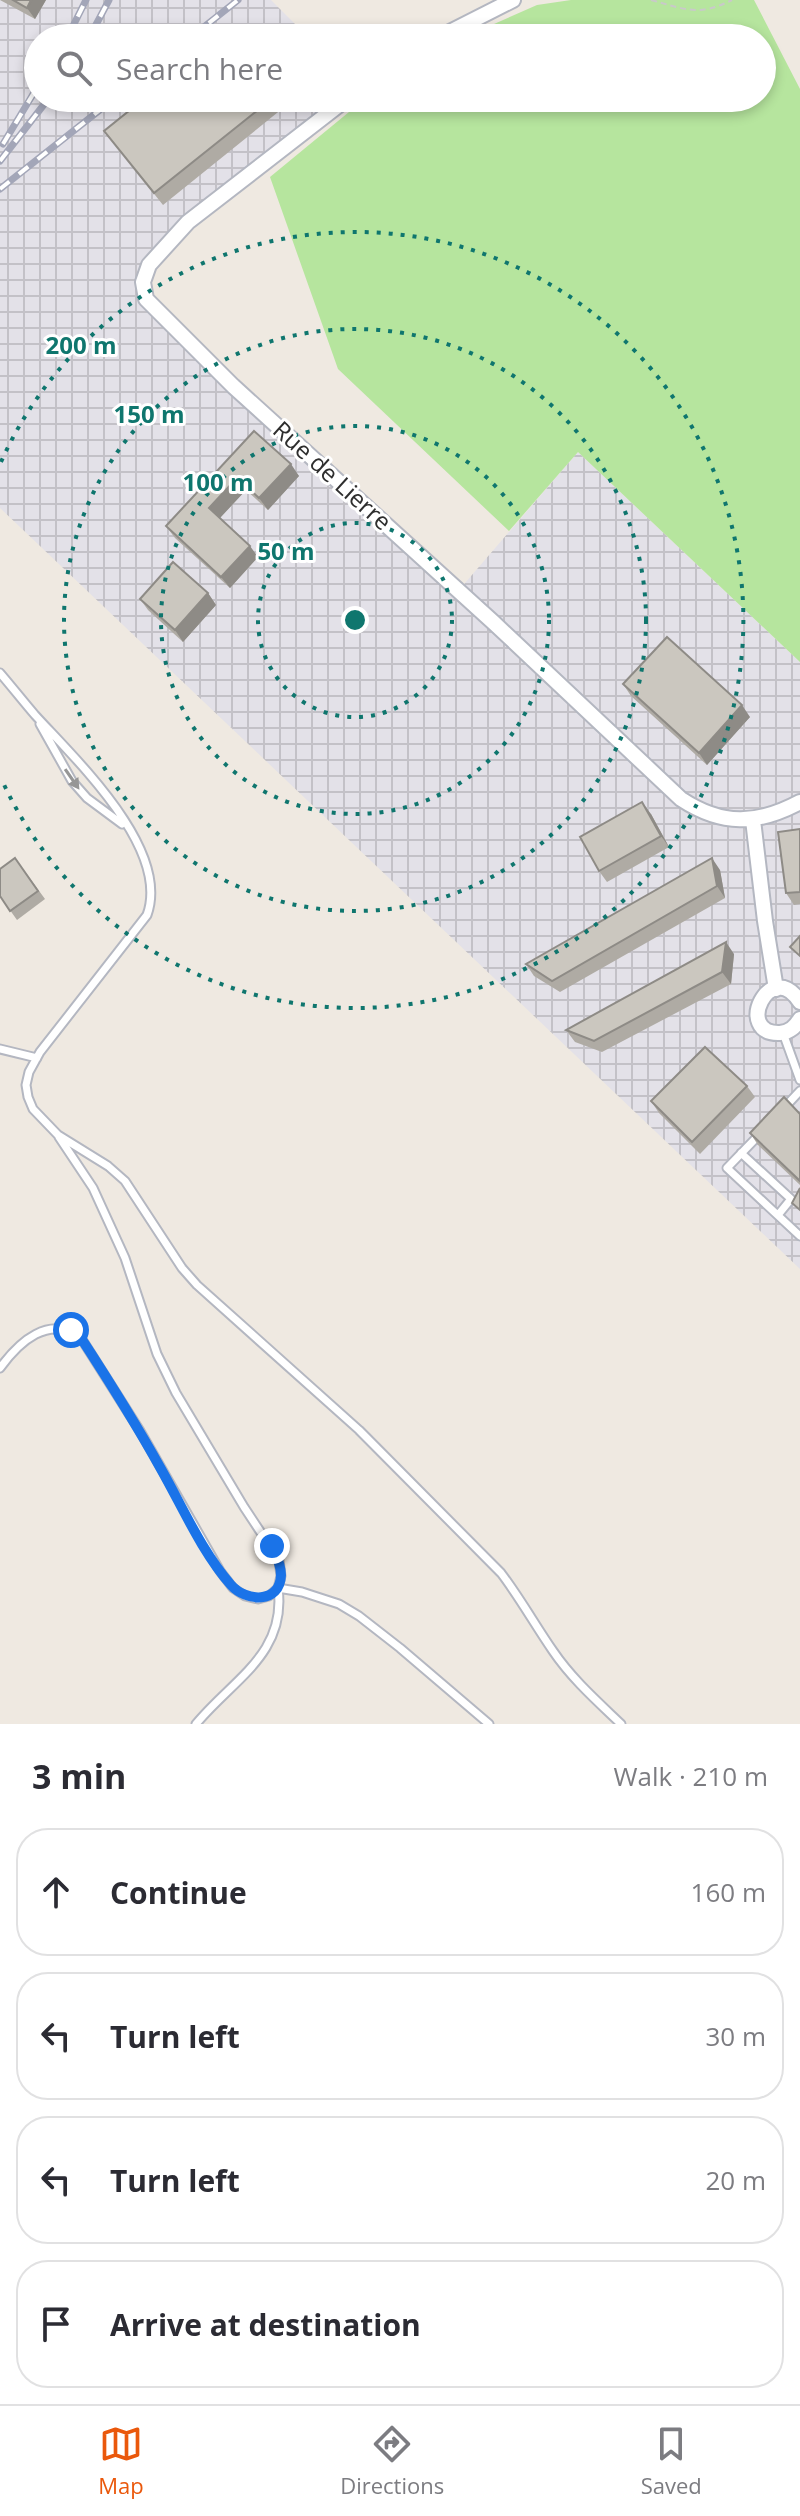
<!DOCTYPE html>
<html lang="en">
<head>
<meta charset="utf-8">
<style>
  body { margin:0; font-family:"Open Sans",sans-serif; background:#f2f2f3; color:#2b2b33 }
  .stop { position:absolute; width:24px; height:24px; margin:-18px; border:6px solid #1a73e8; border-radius:50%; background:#fff }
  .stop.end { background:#1a73e8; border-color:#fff; box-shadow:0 2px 8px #0008 }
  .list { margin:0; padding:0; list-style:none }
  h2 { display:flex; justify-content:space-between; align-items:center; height:104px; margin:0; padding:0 32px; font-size:34px }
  h2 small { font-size:26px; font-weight:400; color:#7c7c81 }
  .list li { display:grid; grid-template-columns:52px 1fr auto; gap:24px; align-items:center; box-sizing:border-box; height:128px; margin:0 16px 16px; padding:0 16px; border:2px solid #e1e1e2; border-radius:32px }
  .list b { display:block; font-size:30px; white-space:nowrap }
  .list em { font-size:26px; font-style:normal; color:#7c7c81 }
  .icon { flex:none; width:44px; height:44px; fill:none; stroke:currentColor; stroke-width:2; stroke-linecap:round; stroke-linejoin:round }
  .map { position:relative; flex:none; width:800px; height:1724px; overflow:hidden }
  .search { position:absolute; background:#fff; box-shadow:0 4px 12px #0003; left:24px; right:24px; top:24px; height:88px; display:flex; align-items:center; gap:20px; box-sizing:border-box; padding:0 28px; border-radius:44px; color:#7c7c81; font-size:30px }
  .sheet { height:680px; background:#fff }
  nav { display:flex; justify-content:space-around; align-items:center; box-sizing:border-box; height:112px; border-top:2px solid #e1e1e2; background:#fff; font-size:22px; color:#7c7c81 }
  nav a { display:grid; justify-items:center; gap:4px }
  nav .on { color:#ea580c }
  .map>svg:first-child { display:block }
</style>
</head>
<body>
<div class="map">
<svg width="800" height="1724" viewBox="0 0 800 1724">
  <defs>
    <pattern id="industrial-grid" width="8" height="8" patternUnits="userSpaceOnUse" patternTransform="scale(2)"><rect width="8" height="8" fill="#e3e1e8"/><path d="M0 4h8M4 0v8" fill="none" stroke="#c3c1c7"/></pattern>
  </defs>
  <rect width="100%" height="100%" fill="#efe9e1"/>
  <path fill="url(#industrial-grid)" d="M0 0H271L309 38H38V98H348L188 222 149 265 146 299 459 590 578 452 800 662V1269L0 508Z"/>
  <path fill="#b6e59e" d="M571 0H754L800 89V662L578 452 509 531 338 369 270 177 366 98H762V38H462L537 5Z"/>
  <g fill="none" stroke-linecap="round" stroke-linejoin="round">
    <defs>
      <path id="service" d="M0 673C12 687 23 701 35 715 76 760 171 849 147 915L40 1052 29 1072 26 1085 28 1097 33 1109 58 1135 108 1166 125 1181 182 1268 197 1285 359 1430 501 1573C520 1598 535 1625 553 1651 572 1679 597 1701 621 1724
        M40 724 72 781 87 798 122 824
        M783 1033 800 1080
        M0 1049 37 1058
        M784 1108 800 1091
        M759 1135 727 1168 800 1236
        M741 1153 791 1199 778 1215
        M0 1368C19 1342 49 1314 81 1338L140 1431 220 1571 233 1588 245 1596 258 1599 269 1596 278 1588 281 1576 279 1560 244 1507 176 1393 157 1354 125 1258 93 1188 59 1137
        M196 1724C232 1680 287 1654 278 1588L302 1592 339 1604 359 1616 400 1648 489 1724"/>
      <path id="minor" d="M438 38 513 0
        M348 98 188 222 149 265 143 282 146 299 233 386 493 622 681 799C722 826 757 825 800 802
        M753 820 765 921 776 989
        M800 1002C770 956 733 1035 780 1033 790 1032 795 1027 800 1019"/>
    </defs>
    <use href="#service" stroke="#b4b7c1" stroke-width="11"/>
    <use href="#minor" stroke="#b4b7c1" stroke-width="18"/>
    <path stroke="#c9c9c9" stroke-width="2" stroke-dasharray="6 4" stroke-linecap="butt" d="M651 0C685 9 698 17 732 0"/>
    <use href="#service" stroke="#fff" stroke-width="7"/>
    <use href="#minor" stroke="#fff" stroke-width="14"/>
    <defs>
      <path id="rail" d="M67 38 86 0
        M89 38 109 0
        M190 38 238 0
        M3 144 38 86
        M0 161 49 98
        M0 189 115 98"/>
    </defs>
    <use href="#rail" stroke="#a3a6b8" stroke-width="7"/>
    <use href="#rail" stroke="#fff" stroke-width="4" stroke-dasharray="12" stroke-linecap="butt"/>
  </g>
  <path fill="#afaba4" d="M0 0H46L35 19Z
    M145 98H291L293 100 163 205 104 131Z
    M254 431 299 476 268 510 246 490 220 518 258 557 230 588 175 538 166 526Z
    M208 593 216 605 183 642 148 610 140 599Z
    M623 684 750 717 707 765 631 696Z
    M651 814 669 847 607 882 599 871Z
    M800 829V904L794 905 786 893Z
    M15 858 45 899 17 920 0 896Z
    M720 870 725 898 560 992 534 976 526 964Z
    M734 954 731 984 602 1052 575 1042 566 1030Z
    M747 1086 755 1097 700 1154 659 1113 651 1101Z
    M800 1114V1185L758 1145 750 1133Z"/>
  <path fill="#8e8b86" d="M31 0H46L35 19 27 8Z
    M291 464 299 476 268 510 259 498Z
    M237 478 246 490 218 520 209 508Z
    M250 546 258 557 230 588 221 577Z
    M208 593 216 605 183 642 175 630Z
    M742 705 750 717 707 765 699 753Z
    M642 802 651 814 669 847 661 836Z
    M712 858 720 870 725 898 717 886Z
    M726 942 734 954 731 984 722 972Z"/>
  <path fill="#cbc7bf" stroke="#8e8b86" stroke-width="2" d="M13 0H31L27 8Z
    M234 26 244 38H219Z
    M145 98H273L154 193 104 131Z
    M254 431 291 464 259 498 237 478 209 508 250 546 221 577 166 526Z
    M173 562 208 593 175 630 140 599Z
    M667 637 742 705 699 753 623 684Z
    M642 802 661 836 599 871 580 837Z
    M800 829V892L786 893 778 832Z
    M15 858 38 891 10 911 0 896V869Z
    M712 858 717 886 552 981 526 964Z
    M800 936V956L790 947Z
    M726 942 722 972 594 1041 566 1030Z
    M705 1047 747 1086 692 1142 651 1101Z
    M784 1097 800 1114V1181L750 1133Z
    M800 1188V1210L792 1203Z"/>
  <defs><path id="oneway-solid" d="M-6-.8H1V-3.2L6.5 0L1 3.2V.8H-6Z" transform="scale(2)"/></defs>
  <use fill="#969696" href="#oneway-solid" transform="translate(72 779) rotate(55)"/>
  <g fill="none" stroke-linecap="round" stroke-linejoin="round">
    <path stroke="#1a73e8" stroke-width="10" d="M71 1330 81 1338C109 1381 136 1424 161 1469 183 1508 202 1552 231 1585 246 1602 280 1604 281 1575 281 1564 276 1555 272 1546"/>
  </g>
  <g fill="none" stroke="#0f766e" stroke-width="4" stroke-dasharray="4 8">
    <circle cx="355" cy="620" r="97"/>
    <circle cx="355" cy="620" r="194"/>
    <circle cx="355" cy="620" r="291"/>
    <path d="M1 462A388 388 0 1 1 1 778"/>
  </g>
  <g text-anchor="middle" stroke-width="6" stroke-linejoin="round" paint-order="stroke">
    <g font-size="24" fill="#2e2e2e" stroke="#fff">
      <text transform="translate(332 476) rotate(42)" y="8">Rue de Lierre</text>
    </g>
  </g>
  <circle cx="355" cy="620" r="12" fill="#0f766e" stroke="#fff" stroke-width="4"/>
  <g font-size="24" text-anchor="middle" font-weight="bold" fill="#0f766e" stroke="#fff" stroke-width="6" stroke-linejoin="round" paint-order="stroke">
    <text x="81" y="354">200 m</text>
    <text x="149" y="423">150 m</text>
    <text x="218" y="491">100 m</text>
    <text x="286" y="560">50 m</text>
  </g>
</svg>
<div class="stop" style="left:71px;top:1330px"></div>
<div class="stop end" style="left:272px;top:1546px"></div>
<div class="search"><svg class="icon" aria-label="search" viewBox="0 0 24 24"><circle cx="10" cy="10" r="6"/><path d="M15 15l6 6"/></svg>Search here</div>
</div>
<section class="sheet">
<h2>3 min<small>Walk · 210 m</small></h2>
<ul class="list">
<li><svg class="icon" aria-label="ahead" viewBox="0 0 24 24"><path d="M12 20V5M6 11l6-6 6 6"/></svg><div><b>Continue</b></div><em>160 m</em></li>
<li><svg class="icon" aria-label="left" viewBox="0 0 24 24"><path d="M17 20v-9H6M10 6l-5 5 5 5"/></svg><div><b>Turn left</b></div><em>30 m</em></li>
<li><svg class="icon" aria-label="left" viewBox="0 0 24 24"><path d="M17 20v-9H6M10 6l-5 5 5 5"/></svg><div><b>Turn left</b></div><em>20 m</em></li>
<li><svg class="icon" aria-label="arrive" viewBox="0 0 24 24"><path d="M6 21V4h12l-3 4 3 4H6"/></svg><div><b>Arrive at destination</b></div></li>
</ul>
</section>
<nav>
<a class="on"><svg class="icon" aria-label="map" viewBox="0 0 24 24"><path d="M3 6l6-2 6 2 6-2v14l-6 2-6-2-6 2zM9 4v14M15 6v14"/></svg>Map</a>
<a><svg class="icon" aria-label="directions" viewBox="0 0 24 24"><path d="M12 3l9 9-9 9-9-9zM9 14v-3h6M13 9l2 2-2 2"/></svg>Directions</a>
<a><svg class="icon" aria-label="saved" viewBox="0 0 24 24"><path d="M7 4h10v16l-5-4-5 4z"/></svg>Saved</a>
</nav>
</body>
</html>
